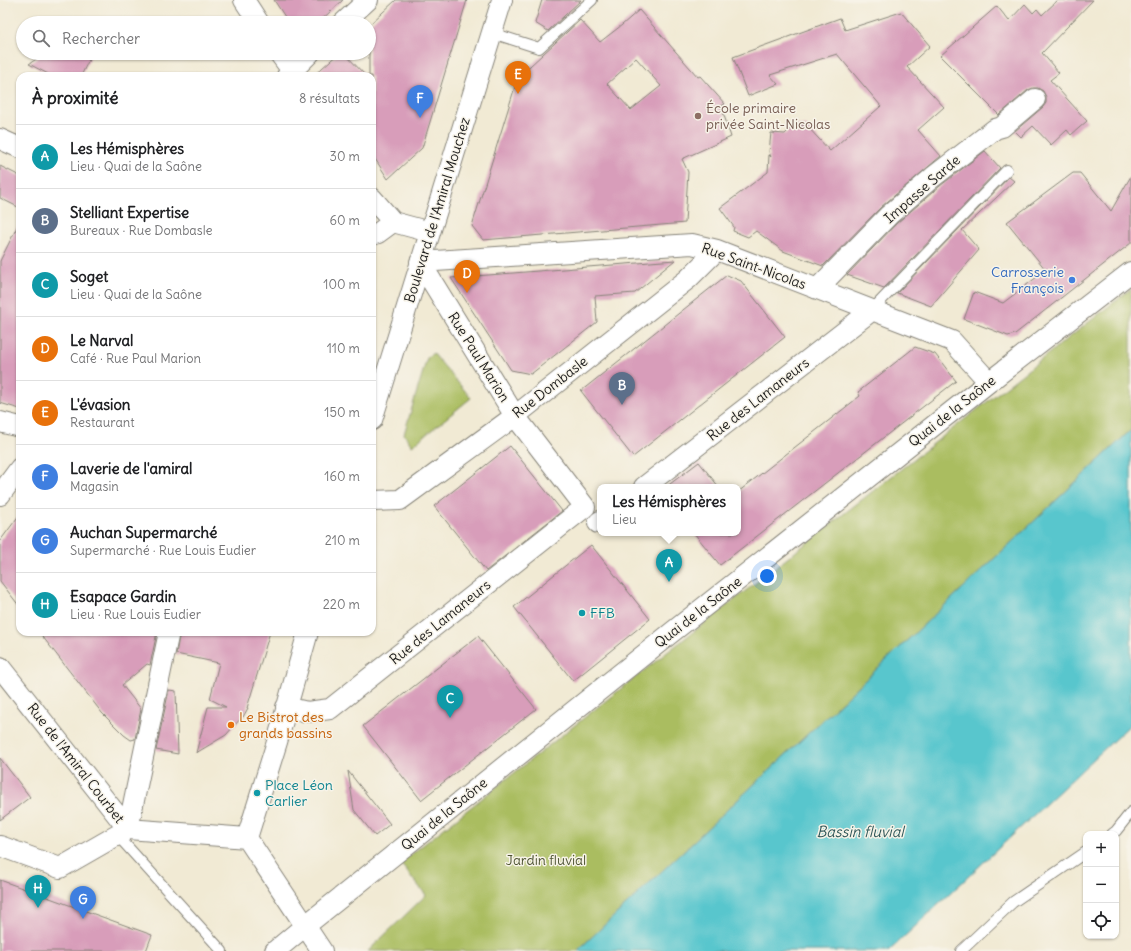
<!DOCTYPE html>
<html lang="fr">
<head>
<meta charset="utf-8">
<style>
  body { margin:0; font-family:Delius,sans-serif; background:#f2f2f2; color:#202124 }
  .controls { position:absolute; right:12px; bottom:12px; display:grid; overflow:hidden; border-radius:8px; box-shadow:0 1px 3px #0004 }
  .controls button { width:36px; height:36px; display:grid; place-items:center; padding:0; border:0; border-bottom:1px solid #e0e0e0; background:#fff; color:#202124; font:20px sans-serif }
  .you { position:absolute; left:767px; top:576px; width:14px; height:14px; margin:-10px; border:3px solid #fff; border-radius:50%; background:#1a73e8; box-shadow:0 0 0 6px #1a73e833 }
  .badge { display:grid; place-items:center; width:26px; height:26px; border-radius:50%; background:#c8321e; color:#fff; font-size:13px; font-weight:700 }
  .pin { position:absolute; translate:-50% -33px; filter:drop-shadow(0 1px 2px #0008) }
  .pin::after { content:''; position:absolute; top:21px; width:14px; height:12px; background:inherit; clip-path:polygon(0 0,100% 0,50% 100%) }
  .popup { position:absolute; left:597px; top:484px; width:144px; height:52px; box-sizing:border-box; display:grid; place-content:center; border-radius:8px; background:#fff; filter:drop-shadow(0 1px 3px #0005); font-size:13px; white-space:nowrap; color:#757577 }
  .popup b { font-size:15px; color:#202124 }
  .popup::after { content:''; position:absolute; left:50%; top:100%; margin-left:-8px; border:8px solid transparent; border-top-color:#fff }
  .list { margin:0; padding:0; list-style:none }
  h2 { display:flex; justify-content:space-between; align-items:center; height:52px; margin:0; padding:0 16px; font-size:17px }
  h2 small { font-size:13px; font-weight:400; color:#757577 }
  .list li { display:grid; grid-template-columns:26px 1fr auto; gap:12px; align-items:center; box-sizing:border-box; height:64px; padding:0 16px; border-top:1px solid #e0e0e0 }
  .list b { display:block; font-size:15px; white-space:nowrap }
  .list p { margin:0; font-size:13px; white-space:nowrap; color:#757577 }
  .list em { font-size:13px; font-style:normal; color:#757577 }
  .icon { flex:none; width:22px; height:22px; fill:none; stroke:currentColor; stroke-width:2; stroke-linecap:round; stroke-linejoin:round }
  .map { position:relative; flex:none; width:1131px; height:951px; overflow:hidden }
  .search { position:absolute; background:#fff; box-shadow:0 1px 3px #0004; left:16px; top:16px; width:360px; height:44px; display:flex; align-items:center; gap:10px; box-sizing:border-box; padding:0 14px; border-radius:22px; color:#757577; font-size:15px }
  .panel { position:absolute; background:#fff; box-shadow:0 1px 3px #0004; left:16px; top:72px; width:360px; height:564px; border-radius:12px }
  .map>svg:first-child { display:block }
</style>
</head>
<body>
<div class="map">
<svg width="1131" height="951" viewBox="0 0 1131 951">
  <rect width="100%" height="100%" fill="#f7f3e8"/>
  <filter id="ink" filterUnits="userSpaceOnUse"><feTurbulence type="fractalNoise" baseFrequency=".025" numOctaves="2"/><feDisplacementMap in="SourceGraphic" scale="8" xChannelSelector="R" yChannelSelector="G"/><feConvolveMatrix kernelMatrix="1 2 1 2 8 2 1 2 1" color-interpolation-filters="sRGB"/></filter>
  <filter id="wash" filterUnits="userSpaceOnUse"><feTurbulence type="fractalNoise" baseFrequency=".012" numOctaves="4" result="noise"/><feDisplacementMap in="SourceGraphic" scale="16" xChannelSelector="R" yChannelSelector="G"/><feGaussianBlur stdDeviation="0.9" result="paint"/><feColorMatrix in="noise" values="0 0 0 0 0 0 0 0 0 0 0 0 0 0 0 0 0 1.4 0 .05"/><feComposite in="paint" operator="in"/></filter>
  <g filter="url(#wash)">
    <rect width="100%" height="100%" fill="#f1ead4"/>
    <path fill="#aabd61" stroke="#636c3e" d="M1131 289V430L577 951H368L426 895 400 863 670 650Z
      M433 353 471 398 412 446 404 434 427 358Z"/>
    <path fill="#58c6cd" stroke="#3a7174" d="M1131 430V724L889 951H577Z"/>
    <g id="blocks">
      <path fill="#d89dba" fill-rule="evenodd" d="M274 0H343L318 23H289Z
        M396 0H467L422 148 388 179 372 154V76H369V25Z
        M542 0H581L548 31 535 23Z
        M1058 0H1093L1042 53 1059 73 1050 80 1087 121 1071 135 1067 130 1051 145 1033 126 1021 137 1015 131 1043 107 1046 103V97L1043 91 1038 88H1033L1028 90 999 115 940 56 997 6 1009 21 1025 4 1033 13 1037 9 1042 15Z
        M639 10 698 77 700 76 725 104 721 106 731 137 682 159 688 172 685 223 483 240 472 226 518 77 580 20 600 42 622 25ZM636 58 661 86 631 110 607 84Z
        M901 12 930 46 907 67 944 107 918 130 941 156 881 207 823 266 783 251 756 231 748 237 733 231 734 227 720 208 768 172 769 155 771 157 769 152 771 133 785 134 794 125 807 126 830 151 881 106 837 54 770 75 778 84 748 96 733 57 840 18 845 30Z
        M45 53H92L81 76H52L29 64Z
        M339 53H344L366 76H313Z
        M985 151 1000 168 884 288 847 275 897 223 940 186Z
        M0 166 20 176V208L0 198Z
        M1073 173H1080L1111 211 1131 176V243L1015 334 1008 336 964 319 974 292 1003 303 1046 270 1007 222Z
        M1009 177 1014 181 962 230 979 250 931 306 897 293Z
        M20 221V409L0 403V261Z
        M675 260 635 293 595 296 597 322 531 374 511 370 451 278Z
        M727 275 741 281 785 337 633 457 581 391Z
        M915 347 935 354 956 381 720 565 694 533H738V492L860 396 858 392Z
        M510 446 562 511 486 571 434 506Z
        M699 462 719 487H666Z
        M20 514V607L0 581V541Z
        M591 545 650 619 573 681 514 607Z
        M39 632H157L150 665 147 664 122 685 141 709 135 739 131 740 124 735 102 713Z
        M180 632H270L247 708H248L243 717H242L226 735 196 753 208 707H226L210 699 219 663 176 654Z
        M478 636 536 709 421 800 363 726Z
        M169 690 176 691 178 754 156 750Z
        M0 758 30 797 0 820Z
        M348 771 390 824 375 836 354 810Z
        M0 880 152 935 146 951H0Z"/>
    </g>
  </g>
  <g filter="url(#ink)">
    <use href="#blocks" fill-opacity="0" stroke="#868378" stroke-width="1"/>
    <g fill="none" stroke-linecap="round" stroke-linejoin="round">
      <defs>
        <path id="lane" d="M492 33 539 48 592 0
          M871 311 1007 170
          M1112 834 1116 831 1131 812
          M117 835 222 951
          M961 951 1013 902 1086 852"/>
        <path id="street" d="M244 0 259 23
          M343 23 368 0
          M279 53 296 76
          M287 76 310 53
          M0 139 20 148
          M372 198 393 222 430 232
          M372 235 378 233 393 222
          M817 289 889 215 933 177 995 129 1002 127 1035 99
          M372 420 502 0
          M0 422 20 427
          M644 487 871 311
          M0 495 20 468
          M372 501 400 500 515 416 688 279 717 250
          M598 523 600 521
          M0 667 128 829 247 838
          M286 707 307 712 330 709 585 507 515 416 420 262 692 244 717 250 952 341 989 382
          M247 838 277 742 308 632
          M247 838 322 951
          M0 846 60 868 128 829 169 632
          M275 951 305 926 671 633 989 382 1131 272"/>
      </defs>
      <use href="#lane" stroke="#868378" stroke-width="12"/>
      <use href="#street" stroke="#868378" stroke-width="22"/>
      <use href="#lane" stroke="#fff" stroke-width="10"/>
      <use href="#street" stroke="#fff" stroke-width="20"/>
    </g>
  </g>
  <circle fill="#8d6e63" stroke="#f7f3e8" stroke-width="1.5" cx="698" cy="116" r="4"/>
  <circle fill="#3f7fe0" stroke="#f7f3e8" stroke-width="1.5" cx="1072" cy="280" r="4"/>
  <g fill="#0f9aa8" stroke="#f7f3e8" stroke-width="1.5">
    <circle cx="582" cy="613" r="4"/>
    <circle cx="257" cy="793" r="4"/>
  </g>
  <circle fill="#e8710a" stroke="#f7f3e8" stroke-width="1.5" cx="231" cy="725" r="4"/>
  <g text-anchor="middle" stroke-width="3" stroke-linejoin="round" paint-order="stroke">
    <g font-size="14" fill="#785e54" stroke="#f7f3e8" text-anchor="start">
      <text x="706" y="113">École primaire<tspan x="706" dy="16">privée Saint-Nicolas</tspan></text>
    </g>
    <g font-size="14" fill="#1c1c1c" stroke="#f7f3e8">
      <text transform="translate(922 189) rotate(-41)" y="5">Impasse Sarde</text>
      <text transform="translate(437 210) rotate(-73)" y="5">Boulevard de l'Amiral Mouchez</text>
      <text transform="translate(754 266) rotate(20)" y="5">Rue Saint-Nicolas</text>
      <text transform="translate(479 357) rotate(58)" y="5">Rue Paul Marion</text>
      <text transform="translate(550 387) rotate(-38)" y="5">Rue Dombasle</text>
      <text transform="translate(758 399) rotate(-38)" y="5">Rue des Lamaneurs</text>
      <text transform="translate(952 411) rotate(-38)" y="5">Quai de la Saône</text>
      <text transform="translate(698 612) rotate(-38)" y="5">Quai de la Saône</text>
      <text transform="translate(440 622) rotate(-39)" y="5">Rue des Lamaneurs</text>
      <text transform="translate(76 763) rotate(52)" y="5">Rue de l'Amiral Courbet</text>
      <text transform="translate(444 814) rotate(-39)" y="5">Quai de la Saône</text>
    </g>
    <g font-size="14" fill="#366cbe" stroke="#f7f3e8" text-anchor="end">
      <text x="1064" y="277">Carrosserie<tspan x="1064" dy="16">François</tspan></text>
    </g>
    <g font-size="14" fill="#0d838f" stroke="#f7f3e8" text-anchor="start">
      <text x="590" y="618">FFB</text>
      <text x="265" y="790">Place Léon<tspan x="265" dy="16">Carlier</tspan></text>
    </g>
    <g font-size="14" fill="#c56008" stroke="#f7f3e8" text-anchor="start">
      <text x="239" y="722">Le Bistrot des<tspan x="239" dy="16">grands bassins</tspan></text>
    </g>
    <g font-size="14" fill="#4e5434" stroke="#f7f3e8">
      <text x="546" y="865">Jardin fluvial</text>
    </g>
    <g font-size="15" font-style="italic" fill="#31585a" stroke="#f7f3e8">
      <text x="860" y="837">Bassin fluvial</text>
    </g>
  </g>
</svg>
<div class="controls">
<button>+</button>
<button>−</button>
<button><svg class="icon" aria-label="locate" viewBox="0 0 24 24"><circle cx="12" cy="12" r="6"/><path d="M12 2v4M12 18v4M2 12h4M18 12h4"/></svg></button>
</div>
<div class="you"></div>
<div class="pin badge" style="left:669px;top:582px;background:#0f9aa8">A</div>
<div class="popup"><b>Les Hémisphères</b>Lieu</div>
<div class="pin badge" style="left:622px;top:405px;background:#5c6f8a">B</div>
<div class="pin badge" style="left:450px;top:718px;background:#0f9aa8">C</div>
<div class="pin badge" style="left:467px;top:293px;background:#e8710a">D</div>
<div class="pin badge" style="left:518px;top:94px;background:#e8710a">E</div>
<div class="pin badge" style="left:420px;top:118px;background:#3f7fe0">F</div>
<div class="pin badge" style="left:83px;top:919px;background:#3f7fe0">G</div>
<div class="pin badge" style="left:38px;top:908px;background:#0f9aa8">H</div>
<div class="search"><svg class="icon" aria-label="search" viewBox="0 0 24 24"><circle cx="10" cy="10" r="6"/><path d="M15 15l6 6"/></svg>Rechercher</div>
<section class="panel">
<h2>À proximité<small>8 résultats</small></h2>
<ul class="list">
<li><span class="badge" style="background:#0f9aa8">A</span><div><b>Les Hémisphères</b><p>Lieu · Quai de la Saône</p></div><em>30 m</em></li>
<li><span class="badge" style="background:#5c6f8a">B</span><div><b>Stelliant Expertise</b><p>Bureaux · Rue Dombasle</p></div><em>60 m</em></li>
<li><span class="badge" style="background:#0f9aa8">C</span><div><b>Soget</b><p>Lieu · Quai de la Saône</p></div><em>100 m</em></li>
<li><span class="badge" style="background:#e8710a">D</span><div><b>Le Narval</b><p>Café · Rue Paul Marion</p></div><em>110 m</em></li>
<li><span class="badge" style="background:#e8710a">E</span><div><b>L'évasion</b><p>Restaurant</p></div><em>150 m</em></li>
<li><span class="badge" style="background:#3f7fe0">F</span><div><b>Laverie de l'amiral</b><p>Magasin</p></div><em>160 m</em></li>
<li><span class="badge" style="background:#3f7fe0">G</span><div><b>Auchan Supermarché</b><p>Supermarché · Rue Louis Eudier</p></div><em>210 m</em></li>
<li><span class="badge" style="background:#0f9aa8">H</span><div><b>Esapace Gardin</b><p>Lieu · Rue Louis Eudier</p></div><em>220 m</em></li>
</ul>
</section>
</div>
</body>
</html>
